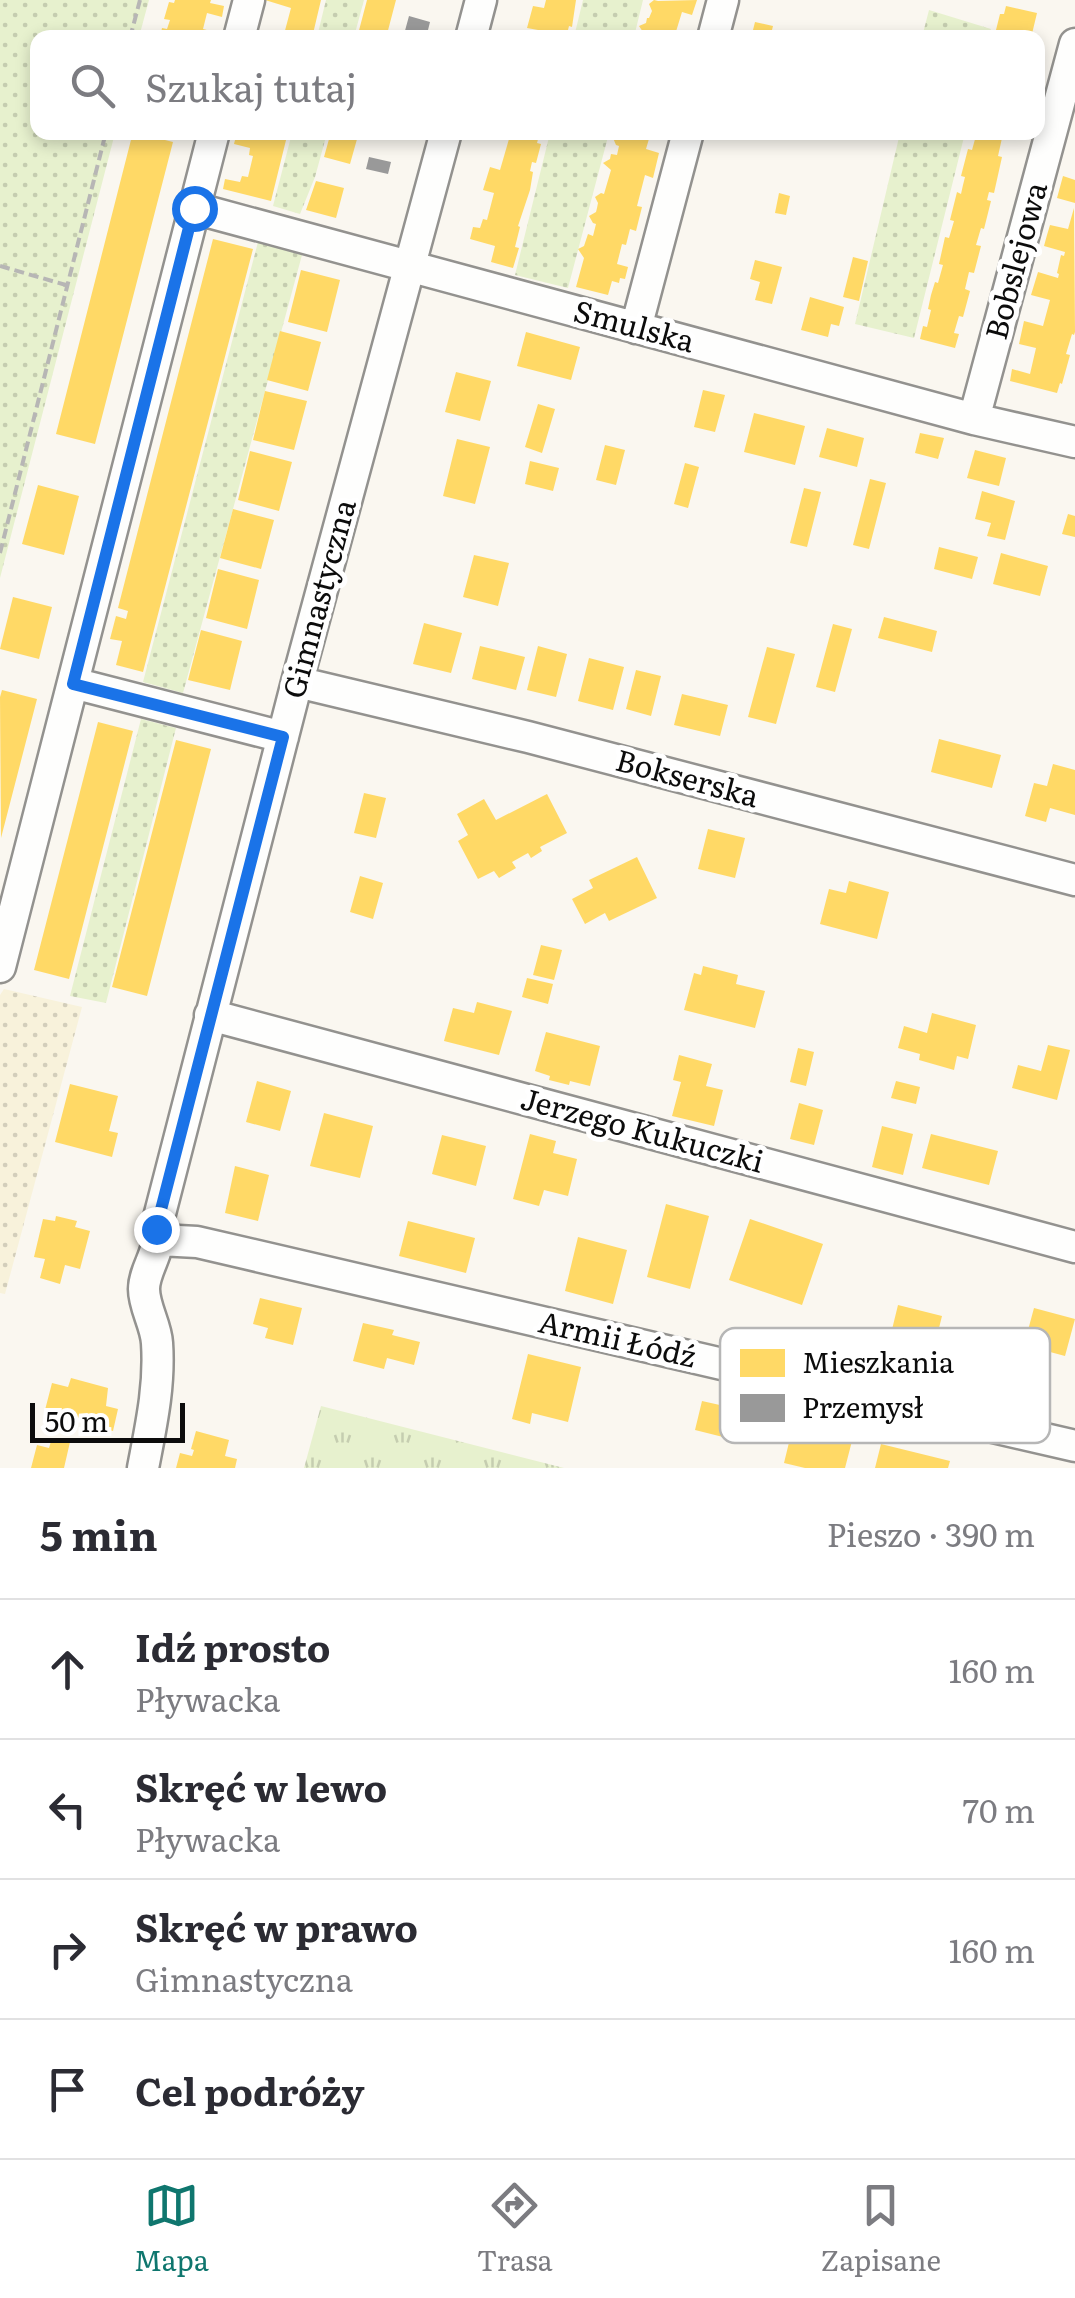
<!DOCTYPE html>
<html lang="pl">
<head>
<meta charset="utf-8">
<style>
  body { margin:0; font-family:Literata,serif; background:#f2f2f3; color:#2b2b33 }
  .scale { position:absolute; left:30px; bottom:25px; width:155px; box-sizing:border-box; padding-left:10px; border:5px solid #0c0c0c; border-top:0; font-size:28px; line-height:35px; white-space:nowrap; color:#0c0c0c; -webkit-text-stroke:8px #fff; paint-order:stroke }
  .stop { position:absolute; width:30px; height:30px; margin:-22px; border:8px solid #1a73e8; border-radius:50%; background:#fff }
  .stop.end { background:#1a73e8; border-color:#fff; box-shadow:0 2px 10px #0008 }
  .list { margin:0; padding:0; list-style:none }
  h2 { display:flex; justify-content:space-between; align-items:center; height:130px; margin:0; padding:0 40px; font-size:42px }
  h2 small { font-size:32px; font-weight:400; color:#7c7c81 }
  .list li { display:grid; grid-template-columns:65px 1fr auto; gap:30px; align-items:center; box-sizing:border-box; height:140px; padding:0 40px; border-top:2px solid #e1e1e2 }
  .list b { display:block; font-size:38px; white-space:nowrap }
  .list p { margin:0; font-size:32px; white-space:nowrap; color:#7c7c81 }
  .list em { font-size:32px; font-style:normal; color:#7c7c81 }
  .icon { flex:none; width:55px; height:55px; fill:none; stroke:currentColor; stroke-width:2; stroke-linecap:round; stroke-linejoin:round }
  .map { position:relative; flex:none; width:1075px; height:1468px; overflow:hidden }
  .search { position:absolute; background:#fff; box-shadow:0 5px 15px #0003; left:30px; right:30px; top:30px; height:110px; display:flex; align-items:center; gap:25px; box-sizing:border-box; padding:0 35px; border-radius:20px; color:#7c7c81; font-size:38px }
  .sheet { height:690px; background:#fff }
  nav { display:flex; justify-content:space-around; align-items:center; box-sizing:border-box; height:140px; border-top:2px solid #e1e1e2; background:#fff; font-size:28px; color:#7c7c81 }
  nav a { display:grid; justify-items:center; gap:5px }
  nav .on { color:#0f766e }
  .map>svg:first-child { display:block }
</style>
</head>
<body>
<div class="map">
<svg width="1075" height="1468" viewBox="0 0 1075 1468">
  <defs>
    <pattern id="farmland-dots" width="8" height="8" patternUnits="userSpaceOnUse" patternTransform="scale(2.5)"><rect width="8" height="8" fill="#f8f2db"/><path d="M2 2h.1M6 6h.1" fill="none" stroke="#d3cebb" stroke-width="1.8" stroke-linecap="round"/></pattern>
    <pattern id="grass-tufts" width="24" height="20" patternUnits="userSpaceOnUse" patternTransform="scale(2.5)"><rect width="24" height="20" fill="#e7f1ce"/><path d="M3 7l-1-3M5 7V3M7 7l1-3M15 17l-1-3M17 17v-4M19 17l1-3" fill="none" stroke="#c5cdb0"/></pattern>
    <pattern id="garden-dots" width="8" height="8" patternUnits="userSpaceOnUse" patternTransform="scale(2.5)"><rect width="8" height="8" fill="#e7f1ce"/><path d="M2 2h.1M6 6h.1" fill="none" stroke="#c5cdb0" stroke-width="1.8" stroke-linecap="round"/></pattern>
  </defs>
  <rect width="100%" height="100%" fill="#faf7f0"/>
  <path fill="url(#farmland-dots)" d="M4 989 82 1007 5 1294 0 1293V995Z"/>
  <path fill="url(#grass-tufts)" d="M321 1406 564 1468H304Z"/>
  <path fill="url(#garden-dots)" d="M0 0H149L139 37 38 38V132L115 133 0 578Z
    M326 0H364L354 37H317Z
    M583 0H643L634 37H574Z
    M929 10 991 29 988 37H922Z
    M292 133H327L315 177 300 214 273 206Z
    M550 133H609L568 288 515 275Z
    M900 133H965L914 338 855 324Z
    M258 242 302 255 183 693 143 682Z
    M141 719 176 728 106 1003 70 996Z"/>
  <path fill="#ffd966" d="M175 0H211L210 3 224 6 222 17 207 13 203 29 218 33 217 38H160L162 28 167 29 170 20 164 19 169 2 174 3Z
    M265 0H321L312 38H283L291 8Z
    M367 0H396L386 38H357Z
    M546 0H576L572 27 569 26 566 38H536L538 30 527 28 533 6 544 8Z
    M654 0 658 1 697 0 692 15 682 12 674 38H641L643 32 639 26 646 23 647 18H649L652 11 649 4Z
    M1006 6 1037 13 1031 38H994L1000 14H1004Z
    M755 22 773 26 770 38H751Z
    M133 132 173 142 95 444 56 434Z
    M237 132H288L271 201 223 189 225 179 240 182 242 176 248 177 253 156 249 155 250 148 234 144Z
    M331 132H359L350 164 324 157Z
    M499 132H540L537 143 541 144 536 163 532 162 530 171 533 172 530 190 518 226 520 227 515 247 519 248 513 268 491 262 495 246 470 239 473 227 480 228 483 219 487 220 494 193 483 190 490 167 500 170 509 139 498 136Z
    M620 132H651L646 149 659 153 653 178 645 175 637 206 642 207 636 231 630 229 626 245 622 244 617 264 628 267 625 279 620 278 619 283 612 281 608 295 576 287 584 258 578 249 584 246 588 234 593 236 596 224 593 223 589 216 596 212 597 208 598 203 595 197 601 193 604 194 611 170 603 163 610 159 611 154 617 155 619 146 616 145 613 138Z
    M977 132H1008L1007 139 1002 138 998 156 1002 157 994 193 989 192 987 200 991 201 984 229 981 228 976 245 981 246 974 273 969 272 965 289 970 291 963 317 959 316 954 333 959 334 955 348 920 339 923 326 927 327 931 310 928 309 931 295 935 282 938 283 943 265 939 264 945 237 949 238 954 221 950 220 957 192 961 194 963 185 965 177 961 176 968 149 972 150Z
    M1063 176 1075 180V203L1057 198Z
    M316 181 344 188 336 218 306 210Z
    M779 193 790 196 786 215 775 213Z
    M1074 208 1075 332 1074 335 1072 334 1066 354 1070 355 1062 384 1060 383 1057 393 1010 381 1012 369 1030 374 1036 348 1019 344 1024 321 1043 326 1050 300 1031 295 1038 272 1058 278 1059 274 1057 273 1061 255 1064 256 1065 252 1044 246 1047 235 1050 225 1068 229Z
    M213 239 253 249 143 672 116 665 122 641 110 639 116 616 126 619 128 611 118 608Z
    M853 257 868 261 859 301 843 297Z
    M755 260 782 267 772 304 755 300 760 282 750 279Z
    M301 270 340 280 327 332 288 322Z
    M810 297 844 307 839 326 831 324 828 337 801 330Z
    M280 331 321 342 308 391 267 380Z
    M526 332 580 347 571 380 517 366Z
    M456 372 491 381 480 421 445 412Z
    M703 390 725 395 715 432 694 427Z
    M265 391 307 401 294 450 253 440Z
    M538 404 555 409 542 453 525 447Z
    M754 413 805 426 795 465 744 452Z
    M827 428 864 438 857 467 819 457Z
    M920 433 944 438 938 459 915 453Z
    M457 439 490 447 475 504 443 496Z
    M605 445 625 450 616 485 596 480Z
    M975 450 1006 458 999 486 967 478Z
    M250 451 292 462 279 511 238 500Z
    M530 461 559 468 553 491 525 484Z
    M685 463 699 467 688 508 674 504Z
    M870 479 886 483 869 549 853 545Z
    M38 485 79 496 64 555 22 544Z
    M804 488 821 492 807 547 790 543Z
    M982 491 1015 501 1005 540 987 536 991 523 975 519Z
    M233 509 274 520 261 569 220 558Z
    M1068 514 1075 516V537L1062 534Z
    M939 547 978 557 972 579 934 569Z
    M1001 553 1048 566 1040 596 993 584Z
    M474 555 509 563 498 606 463 597Z
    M218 569 259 580 247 629 206 618Z
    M13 597 52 607 39 659 0 649Z
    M884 617 937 631 932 652 878 638Z
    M424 623 462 633 451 673 413 664Z
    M833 624 852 629 835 692 816 687Z
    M201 630 242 641 230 690 188 680Z
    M480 646 525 657 516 690 472 679Z
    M538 646 567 654 556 697 527 690Z
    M767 647 795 654 776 724 748 717Z
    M589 658 624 667 613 710 578 701Z
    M636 670 661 676 651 716 626 709Z
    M2 690 37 699 1 838 0 697Z
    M682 694 728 705 720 736 674 725Z
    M98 722 133 731 69 979 34 970Z
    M939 739 1001 755 992 788 931 772Z
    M176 740 211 749 147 996 112 987Z
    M1053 764 1075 770V815L1050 808 1046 822 1025 816 1034 783 1047 786Z
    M364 793 386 798 376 838 354 833Z
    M547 794 567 833 540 847 542 851 531 858 528 853 512 862 516 868 499 878 494 871 478 879 458 841 468 835 457 814 484 799 496 820Z
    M708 829 745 838 735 878 698 869Z
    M637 857 657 898 609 921 605 913 585 924 572 899 593 888 589 880Z
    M360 876 383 883 373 919 350 912Z
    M849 881 889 892 877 939 820 924 829 889 846 893Z
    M541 945 562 950 554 980 533 975Z
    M703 966 738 975 736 984 765 991 755 1028 684 1010 694 973 701 975Z
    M527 978 553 984 548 1004 522 997Z
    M477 1002 512 1011 499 1055 444 1041 453 1008 474 1013Z
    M932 1013 976 1025 968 1059 957 1056 954 1070 919 1060 920 1054 898 1048 904 1026 927 1033Z
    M546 1032 600 1046 590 1086 570 1081 569 1085 549 1080 550 1076 535 1071Z
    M1048 1045 1070 1050 1057 1100 1012 1088 1018 1065 1041 1071Z
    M798 1048 814 1052 806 1086 790 1082Z
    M679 1055 712 1064 706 1086 723 1090 714 1126 672 1116 681 1082 673 1080Z
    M257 1081 291 1091 280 1131 246 1122Z
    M896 1081 920 1087 916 1104 891 1098Z
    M70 1084 118 1096 109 1131 118 1133 112 1157 55 1142Z
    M799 1103 823 1110 814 1145 790 1139Z
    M324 1113 373 1126 360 1178 310 1166Z
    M882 1126 913 1134 903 1175 872 1167Z
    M530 1134 556 1141 553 1153 577 1159 568 1196 544 1190 539 1206 513 1199Z
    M931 1134 998 1151 989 1185 922 1168Z
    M442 1135 486 1146 476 1186 432 1174Z
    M235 1166 269 1175 258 1221 225 1213Z
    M666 1204 709 1216 690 1289 647 1277Z
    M56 1216 77 1221 75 1227 90 1231 80 1269 65 1265 60 1284 40 1278 45 1259 34 1257 43 1219 55 1221Z
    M750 1219 823 1244 802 1305 729 1280Z
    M408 1221 475 1238 466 1273 399 1256Z
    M578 1237 627 1250 613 1304 565 1291Z
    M260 1298 302 1308 293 1345 265 1338 268 1328 253 1324Z
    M898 1305 942 1316 934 1348 913 1343 908 1364 885 1358Z
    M1034 1308 1075 1319 1065 1356 1024 1345Z
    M363 1323 394 1330 392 1335 420 1342 414 1365 387 1358 384 1369 353 1361Z
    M528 1354 581 1367 568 1422 532 1413 530 1424 512 1419Z
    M71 1378 108 1388 106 1406 118 1409 113 1431 91 1425 92 1421 45 1410 52 1383 68 1387Z
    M702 1401 751 1412 743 1442 695 1430Z
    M793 1426 852 1441 845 1468H805L784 1463Z
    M196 1431 229 1440 225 1456 237 1459 235 1468H176L180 1453 192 1456 194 1450 191 1449Z
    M52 1438 70 1442 64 1468H31L37 1445 49 1448Z
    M881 1444 950 1461 948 1468H875Z"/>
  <path fill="#999" d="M409 16 430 22 426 38H403Z
    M369 157 391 162 388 174 366 169Z"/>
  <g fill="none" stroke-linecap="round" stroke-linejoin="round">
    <defs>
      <path id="minor" d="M239 38 249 0
        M471 38 481 0
        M713 38 723 0
        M194 208 974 419 1075 442
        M636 328 688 132
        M974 419 1075 44
        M297 682 528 737 1075 880
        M73 683 283 737
        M0 967 214 132
        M210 1015 1075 1247
        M159 1240 197 1242 1075 1446
        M143 1468C151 1426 160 1386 157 1343 156 1325 144 1307 144 1289 144 1268 163 1250 156 1229L297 682 446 132"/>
    </defs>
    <use href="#minor" stroke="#93928f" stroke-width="35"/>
    <path stroke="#b7b6b5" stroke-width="4" stroke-dasharray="10 5" stroke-linecap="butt" d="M130 38 140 0
      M0 266 66 285
      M0 553 106 132"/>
    <use href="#minor" stroke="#fefefd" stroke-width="30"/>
  </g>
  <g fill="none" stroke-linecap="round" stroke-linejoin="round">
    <path stroke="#1a73e8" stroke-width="12" d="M156 1229 283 737 73 684 194 208"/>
  </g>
  <g text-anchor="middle" stroke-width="10" stroke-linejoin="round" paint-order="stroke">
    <g font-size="30" fill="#0c0c0c" stroke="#fff">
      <text transform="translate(1017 261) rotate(-75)" y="10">Bobslejowa</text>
      <text transform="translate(634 327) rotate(15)" y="10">Smulska</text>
      <text transform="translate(320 599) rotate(-75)" y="10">Gimnastyczna</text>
      <text transform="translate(687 779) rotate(15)" y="10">Bokserska</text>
      <text transform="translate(642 1131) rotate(15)" y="10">Jerzego Kukuczki</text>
      <text transform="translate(617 1340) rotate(13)" y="10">Armii Łódź</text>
    </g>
  </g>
  <rect x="720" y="1328" width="330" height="115" rx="15" fill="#fff" stroke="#b6b6b6" stroke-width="2.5"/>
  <rect x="740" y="1349" width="45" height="28" fill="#ffd966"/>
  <rect x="740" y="1394" width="45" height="28" fill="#999"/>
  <g font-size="28" fill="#0c0c0c">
    <text x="802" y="1373">Mieszkania</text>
    <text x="802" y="1418">Przemysł</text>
  </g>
</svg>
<div class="scale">50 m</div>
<div class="stop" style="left:194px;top:208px"></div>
<div class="stop end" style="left:156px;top:1229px"></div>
<div class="search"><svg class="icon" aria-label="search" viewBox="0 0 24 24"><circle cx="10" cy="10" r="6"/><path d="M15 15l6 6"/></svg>Szukaj tutaj</div>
</div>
<section class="sheet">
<h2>5 min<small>Pieszo · 390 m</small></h2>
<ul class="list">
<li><svg class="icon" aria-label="ahead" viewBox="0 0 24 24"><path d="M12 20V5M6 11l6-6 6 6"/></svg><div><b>Idź prosto</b><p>Pływacka</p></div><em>160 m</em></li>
<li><svg class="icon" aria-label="left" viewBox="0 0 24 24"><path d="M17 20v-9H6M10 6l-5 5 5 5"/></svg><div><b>Skręć w lewo</b><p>Pływacka</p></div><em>70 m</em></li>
<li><svg class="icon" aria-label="right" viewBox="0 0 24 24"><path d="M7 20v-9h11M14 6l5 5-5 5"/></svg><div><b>Skręć w prawo</b><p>Gimnastyczna</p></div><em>160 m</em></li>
<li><svg class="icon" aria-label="arrive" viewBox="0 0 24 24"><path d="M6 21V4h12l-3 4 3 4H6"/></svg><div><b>Cel podróży</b></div></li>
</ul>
</section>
<nav>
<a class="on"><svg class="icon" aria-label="map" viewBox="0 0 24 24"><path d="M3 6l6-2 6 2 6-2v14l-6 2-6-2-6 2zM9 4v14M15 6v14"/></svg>Mapa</a>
<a><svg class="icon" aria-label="directions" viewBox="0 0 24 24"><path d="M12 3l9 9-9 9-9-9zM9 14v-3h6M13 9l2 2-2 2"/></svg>Trasa</a>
<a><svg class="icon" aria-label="saved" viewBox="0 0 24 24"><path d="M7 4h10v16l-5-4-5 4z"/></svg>Zapisane</a>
</nav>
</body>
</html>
